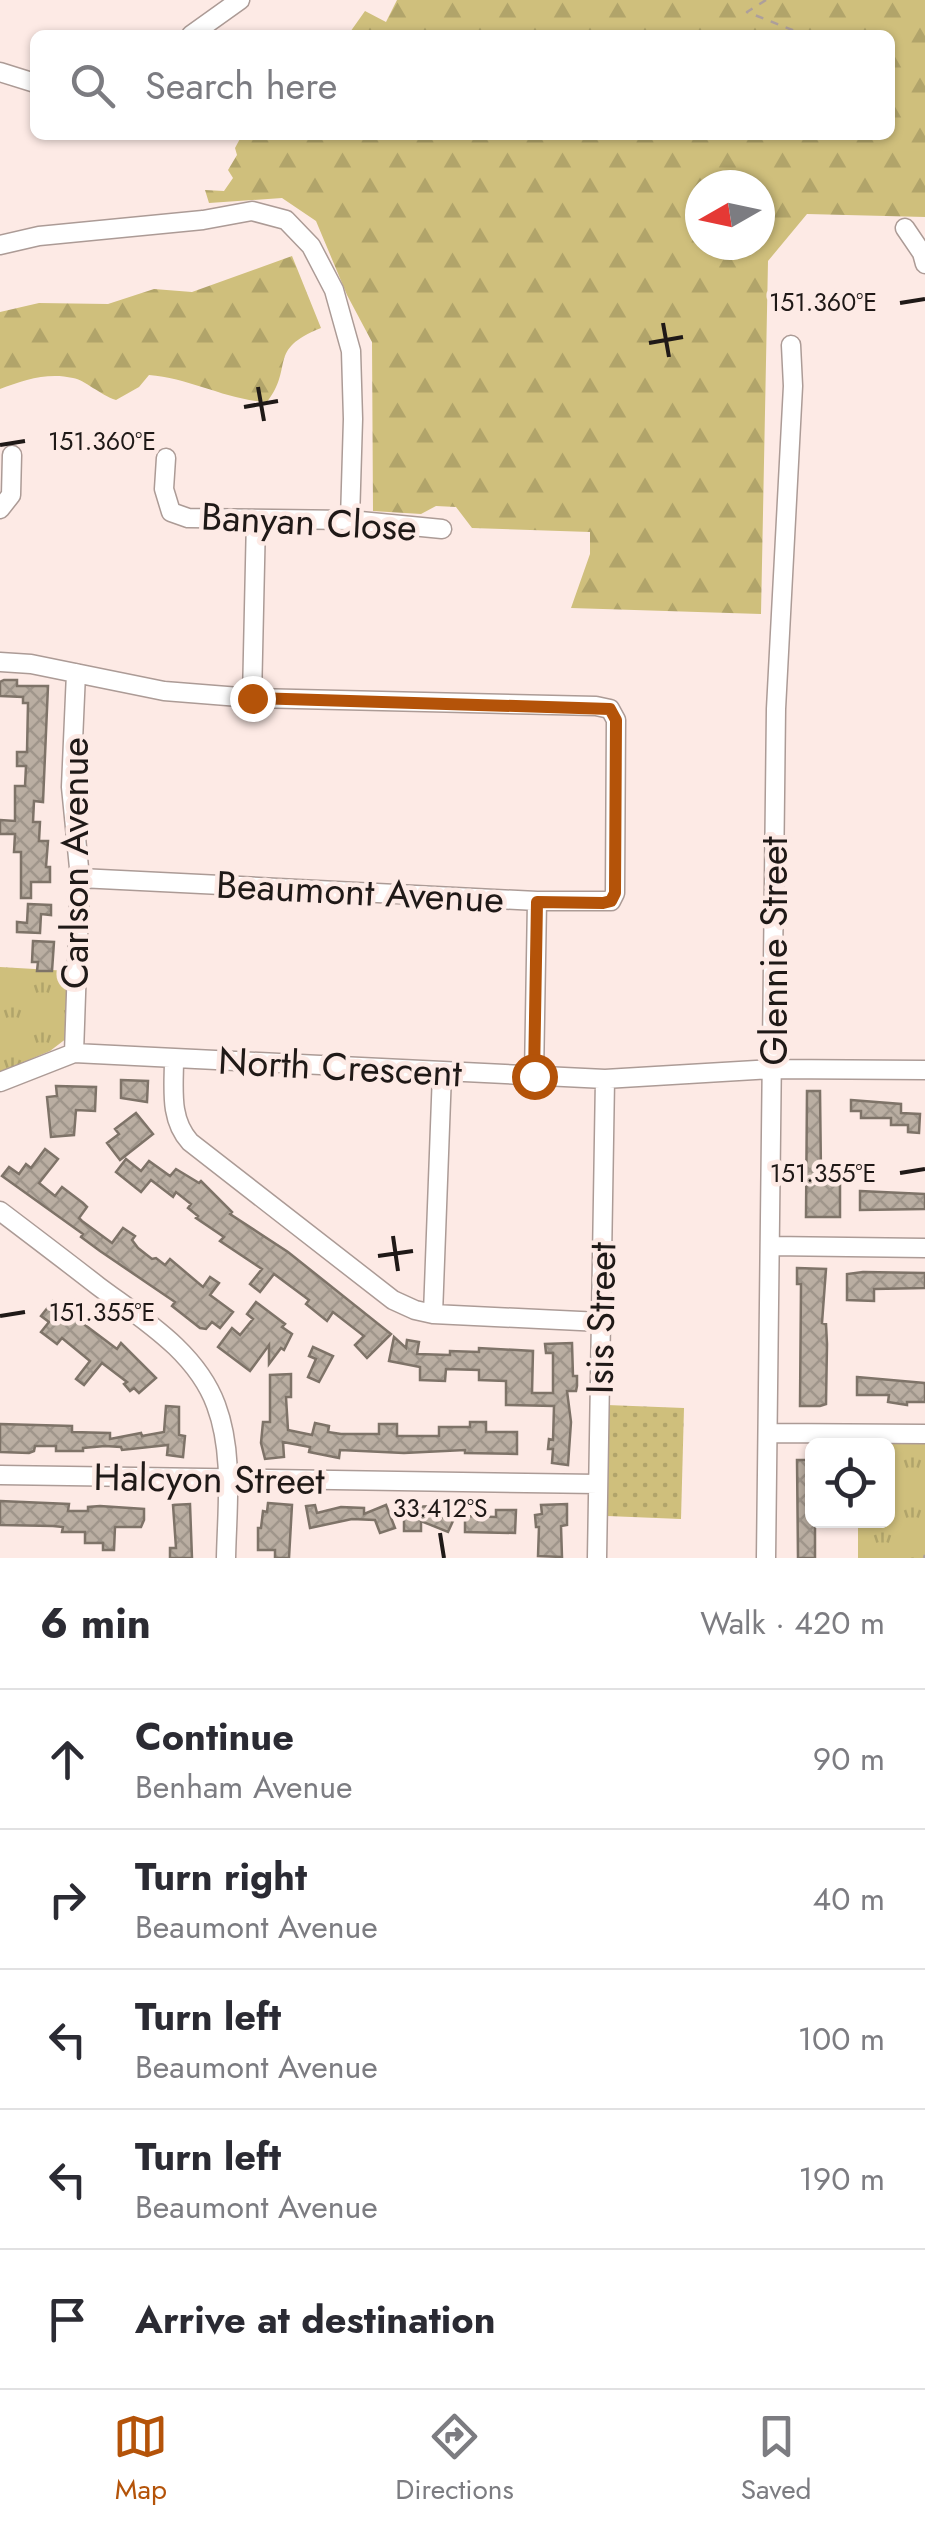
<!DOCTYPE html>
<html lang="en">
<head>
<meta charset="utf-8">
<style>
  body { margin:0; font-family:Jost,sans-serif; background:#f7f7f7; color:#2b2b33 }
  .controls { position:absolute; right:30px; bottom:30px; display:grid; overflow:hidden; border-radius:15px; box-shadow:0 2px 8px #0004 }
  .controls button { width:90px; height:90px; display:grid; place-items:center; padding:0; border:0; border-bottom:2px solid #e1e1e2; background:#fff; color:#2b2b33; font:50px sans-serif }
  .compass { position:absolute; left:685px; top:170px; width:90px; height:90px; border-radius:50%; background:#fff; box-shadow:0 2px 8px #0004; rotate:261deg }
  .stop { position:absolute; width:30px; height:30px; margin:-22px; border:8px solid #b45309; border-radius:50%; background:#fff }
  .stop.end { background:#b45309; border-color:#fff; box-shadow:0 2px 10px #0008 }
  .list { margin:0; padding:0; list-style:none }
  h2 { display:flex; justify-content:space-between; align-items:center; height:130px; margin:0; padding:0 40px; font-size:42px }
  h2 small { font-size:32px; font-weight:400; color:#7c7c81 }
  .list li { display:grid; grid-template-columns:65px 1fr auto; gap:30px; align-items:center; box-sizing:border-box; height:140px; padding:0 40px; border-top:2px solid #e1e1e2 }
  .list b { display:block; font-size:38px; white-space:nowrap }
  .list p { margin:0; font-size:32px; white-space:nowrap; color:#7c7c81 }
  .list em { font-size:32px; font-style:normal; color:#7c7c81 }
  .icon { flex:none; width:55px; height:55px; fill:none; stroke:currentColor; stroke-width:2; stroke-linecap:round; stroke-linejoin:round }
  .map { position:relative; flex:none; width:925px; height:1558px; overflow:hidden }
  .search { position:absolute; background:#fff; box-shadow:0 2px 8px #0004; left:30px; right:30px; top:30px; height:110px; display:flex; align-items:center; gap:25px; box-sizing:border-box; padding:0 35px; border-radius:15px; color:#7c7c81; font-size:38px }
  .sheet { height:830px; background:#fff }
  nav { display:flex; justify-content:space-around; align-items:center; box-sizing:border-box; height:140px; border-top:2px solid #e1e1e2; background:#fff; font-size:28px; color:#7c7c81 }
  nav a { display:grid; justify-items:center; gap:5px }
  nav .on { color:#b45309 }
  .map>svg:first-child { display:block }
</style>
</head>
<body>
<div class="map">
<svg width="925" height="1558" viewBox="0 0 925 1558">
  <defs>
    <pattern id="grass-dots" width="8" height="8" patternUnits="userSpaceOnUse" patternTransform="scale(2.5)"><rect width="8" height="8" fill="#cfbf7c"/><path d="M2 2h.1M6 6h.1" fill="none" stroke="#b1a46a" stroke-width="1.8" stroke-linecap="round"/></pattern>
    <pattern id="forest-firs" width="22" height="20" patternUnits="userSpaceOnUse" patternTransform="scale(2.5)"><rect width="22" height="20" fill="#cfbf7c"/><path d="M5 1l3.5 6h-7zM16 11l3.5 6h-7z" fill="#b1a46a"/></pattern>
    <pattern id="park-tufts" width="24" height="20" patternUnits="userSpaceOnUse" patternTransform="scale(2.5)"><rect width="24" height="20" fill="#cfbf7c"/><path d="M3 7l-1-3M5 7V3M7 7l1-3M15 17l-1-3M17 17v-4M19 17l1-3" fill="none" stroke="#b1a46a"/></pattern>
    <pattern id="building-cross-hatch" width="8" height="8" patternUnits="userSpaceOnUse" patternTransform="scale(2.5)"><rect width="8" height="8" fill="#baaea2"/><path d="M0 0l8 8M0 8l8-8" fill="none" stroke="#9f958b"/></pattern>
  </defs>
  <rect width="100%" height="100%" fill="#fdeae5"/>
  <path fill="url(#grass-dots)" d="M607 1405 684 1408 681 1519 607 1516Z"/>
  <path fill="url(#forest-firs)" fill-rule="evenodd" d="M397 0H925V217L807 214 768 261 761 614 571 608 590 554V532L472 528 456 507 436 506 421 514 373 511 372 342 347 295 316 221 282 198 209 203 205 190 224 191 233 178 228 170 237 155 235 148 242 135H890V35H348L365 11 386 22ZM700 185H760V245H700Z
    M292 256 321 328C266 350 295 366 267 402 226 400 190 378 149 375L139 387 116 400C100 395 85 380 73 378 48 372 23 380 0 389V312L39 303 108 304 154 289 192 292Z"/>
  <path fill="url(#park-tufts)" d="M0 967 69 971 67 1038 50 1051 0 1072Z
    M857 1441H925V1558H858V1521L888 1520V1446L857 1445Z"/>
  <path fill="url(#building-cross-hatch)" stroke="#7e7368" stroke-width="2.5" d="M4 680H17V686H48L43 802 34 801 33 822H40L39 841H48L46 867H50V882H31V898H21V852H14L15 834H0V820L15 821V786H25L26 766H17V752H27L28 703H23V697L0 696V682Z
    M28 904 51 905V915L41 914 40 933 17 932V922L27 923Z
    M33 941 54 942 52 971H37L38 962H32Z
    M121 1080 148 1081 147 1102 121 1098Z
    M56 1086 96 1087 95 1111 76 1110 74 1135 51 1137 47 1097 57 1096Z
    M807 1091H820L821 1173 840 1174V1217H806Z
    M851 1100 901 1104V1113L920 1114 919 1133 908 1132V1125H891V1118H861V1111H851Z
    M136 1113 153 1134 120 1160 107 1143 119 1134 115 1129Z
    M45 1149 58 1159 39 1183 55 1196 62 1187 83 1203 87 1207 79 1218 82 1221 112 1243 123 1228 135 1236 132 1240 138 1248 152 1259 156 1258 165 1265 170 1259 203 1287 210 1277 219 1283 210 1295 233 1312 220 1328 212 1322 206 1329 200 1328 172 1306 175 1302 100 1251 81 1237 83 1234 2 1176 9 1167 19 1174 26 1164 31 1168Z
    M126 1159 141 1171 149 1161 170 1176 176 1169 199 1183 201 1181 232 1212 230 1214 288 1252 391 1334 367 1358 355 1345 364 1336 333 1312 327 1321 306 1304 309 1300 274 1274 260 1292 250 1284 262 1269 220 1241 224 1237 196 1218 198 1216 188 1208 191 1204 176 1192 173 1197 151 1180 141 1192 116 1172Z
    M860 1191 925 1194V1209L860 1210Z
    M797 1268 826 1269 822 1323 826 1324 827 1344 826 1404 820 1406H800L801 1284H797Z
    M863 1272 925 1273V1288L874 1289V1301L847 1300V1274Z
    M53 1301 117 1349 121 1343 156 1378 139 1393 134 1388 130 1391 124 1384 127 1382 102 1363 84 1385 76 1379 90 1361 62 1338 57 1344 41 1332 49 1322 41 1316Z
    M256 1302 285 1324 282 1327 292 1334 284 1350 281 1348 269 1364V1345L250 1371 218 1347 232 1328 240 1335 253 1319 247 1314Z
    M394 1337 406 1348 407 1340 419 1342 417 1354 450 1355V1351L479 1352V1348L533 1351 532 1393H553V1353H546L545 1344 572 1343 573 1376H577V1386L576 1391H567L571 1422 568 1465 552 1463 553 1449H548L549 1439 553 1440 554 1406 506 1405V1381L479 1380V1370L446 1369 445 1381 420 1380V1367L389 1361Z
    M313 1347 333 1356 319 1382 308 1377 316 1359 309 1356Z
    M291 1374V1397H286L288 1430 312 1435 315 1423 329 1426 328 1432 341 1434H379V1424H397V1436H439V1427H470V1422H486V1432H517V1454L465 1453V1450L404 1453 340 1450 339 1458 309 1452 310 1447 283 1442 284 1457 265 1459 261 1443 263 1422H270V1375Z
    M857 1377 925 1383V1402H907V1405L888 1402 889 1395H857Z
    M166 1406 179 1407V1435L185 1436 183 1457 167 1455 168 1445 122 1450 121 1447 105 1446 83 1448V1451H56V1446H35L34 1451 29 1453 0 1452V1424L72 1426V1432L110 1433V1439L141 1433 142 1436 164 1432Z
    M797 1460H812L810 1520H815V1558H798Z
    M0 1501 69 1504 68 1511H88V1507L100 1506 144 1509V1520L141 1527H115L114 1550H103V1543H85V1532H62L63 1527 53 1526 0 1525Z
    M268 1503 292 1505 289 1558H275V1550H258V1528H261L263 1511 267 1512Z
    M190 1504 192 1558H170V1548H176L173 1505Z
    M567 1504V1525L561 1526 562 1557 538 1556 539 1527H536L535 1515 542 1514 541 1505Z
    M315 1505 317 1513 341 1507 364 1508V1514L386 1505 395 1528 380 1533 375 1520 352 1519 310 1528 306 1506Z
    M442 1506 457 1512 448 1532 421 1521V1531H404V1507Z
    M496 1510H516L515 1533 465 1532V1516L496 1517Z"/>
  <g fill="none" stroke-linecap="round" stroke-linejoin="round">
    <defs>
      <path id="minor" d="M191 35 240 0
        M0 72 35 83
        M905 228 922 253 925 264
        M0 245 39 236 203 220 252 211 286 220 311 246 334 290 351 351 353 419 350 520
        M166 458 164 489 171 512 188 518 350 520 442 529
        M0 509 11 495 12 455
        M0 662 31 664 164 691 252 698 596 706 610 709 616 720 615 893 611 901H537L80 878
        M252 698 256 519
        M74 1053 80 878 71 787 76 673
        M174 1059C174 1088 169 1119 190 1142L393 1300 415 1310 433 1314 601 1322
        M534 1076 537 901
        M0 1082 74 1053 605 1079 773 1069 925 1070
        M0 1211C33 1236 66 1261 98 1286 142 1319 196 1351 216 1405 234 1453 227 1508 226 1558
        M771 1246 925 1248
        M433 1314 442 1073
        M768 1433 925 1434
        M0 1475 598 1484
        M597 1558 605 1079
        M766 1558 776 709 793 386 791 345"/>
    </defs>
    <use href="#minor" stroke="#ac9b96" stroke-width="21"/>
    <path stroke="#ad9f9b" stroke-width="2.5" stroke-dasharray="8 8" stroke-linecap="butt" d="M766 0 747 12 805 35
      M924 1558 925 1555"/>
    <use href="#minor" stroke="#fff" stroke-width="18"/>
  </g>
  <g fill="none" stroke-linecap="round" stroke-linejoin="round">
    <path stroke="#b45309" stroke-width="12" d="M252 698 610 709 616 720 615 893 611 901 603 903 537 902 534 1076"/>
  </g>
  <path fill="none" stroke="#1f1917" stroke-width="4" d="M900 303 925 299M663 323 669 357M649 343 683 337M258 387 264 421M244 407 278 401M0 445 25 441M900 1173 925 1169M393 1236 398 1271M378 1256 413 1251M0 1316 25 1312M440 1533 444 1558"/>
  <g text-anchor="middle" stroke-width="9" stroke-linejoin="round" paint-order="stroke">
    <g font-size="38" fill="#1f1917" stroke="#fdeae5">
      <text transform="translate(309 522) rotate(3)" y="13">Banyan Close</text>
      <text transform="translate(75 863) rotate(-90)" y="13">Carlson Avenue</text>
      <text transform="translate(360 892) rotate(3)" y="13">Beaumont Avenue</text>
      <text transform="translate(774 951) rotate(-90)" y="13">Glennie Street</text>
      <text transform="translate(340 1067) rotate(3)" y="13">North Crescent</text>
      <text transform="translate(601 1318) rotate(-89)" y="13">Isis Street</text>
      <text transform="translate(209 1479) rotate(1)" y="13">Halcyon Street</text>
    </g>
  </g>
  <g font-size="25" text-anchor="middle" fill="#1f1917" stroke="#fdeae5" stroke-width="9" stroke-linejoin="round" paint-order="stroke">
    <text x="823" y="311">151.360°E</text>
    <text x="102" y="450">151.360°E</text>
    <text x="823" y="1182">151.355°E</text>
    <text x="102" y="1321">151.355°E</text>
    <text x="440" y="1517">33.412°S</text>
  </g>
</svg>
<div class="controls">
<button><svg class="icon" aria-label="locate" viewBox="0 0 24 24"><circle cx="12" cy="12" r="6"/><path d="M12 2v4M12 18v4M2 12h4M18 12h4"/></svg></button>
</div>
<svg class="compass" viewBox="-18 -18 36 36"><path d="M0-13l5 13h-10z" fill="#e53935"/><path d="M0 13l5-13h-10z" fill="#7c7c81"/></svg>
<div class="stop" style="left:534px;top:1076px"></div>
<div class="stop end" style="left:252px;top:698px"></div>
<div class="search"><svg class="icon" aria-label="search" viewBox="0 0 24 24"><circle cx="10" cy="10" r="6"/><path d="M15 15l6 6"/></svg>Search here</div>
</div>
<section class="sheet">
<h2>6 min<small>Walk · 420 m</small></h2>
<ul class="list">
<li><svg class="icon" aria-label="ahead" viewBox="0 0 24 24"><path d="M12 20V5M6 11l6-6 6 6"/></svg><div><b>Continue</b><p>Benham Avenue</p></div><em>90 m</em></li>
<li><svg class="icon" aria-label="right" viewBox="0 0 24 24"><path d="M7 20v-9h11M14 6l5 5-5 5"/></svg><div><b>Turn right</b><p>Beaumont Avenue</p></div><em>40 m</em></li>
<li><svg class="icon" aria-label="left" viewBox="0 0 24 24"><path d="M17 20v-9H6M10 6l-5 5 5 5"/></svg><div><b>Turn left</b><p>Beaumont Avenue</p></div><em>100 m</em></li>
<li><svg class="icon" aria-label="left" viewBox="0 0 24 24"><path d="M17 20v-9H6M10 6l-5 5 5 5"/></svg><div><b>Turn left</b><p>Beaumont Avenue</p></div><em>190 m</em></li>
<li><svg class="icon" aria-label="arrive" viewBox="0 0 24 24"><path d="M6 21V4h12l-3 4 3 4H6"/></svg><div><b>Arrive at destination</b></div></li>
</ul>
</section>
<nav>
<a class="on"><svg class="icon" aria-label="map" viewBox="0 0 24 24"><path d="M3 6l6-2 6 2 6-2v14l-6 2-6-2-6 2zM9 4v14M15 6v14"/></svg>Map</a>
<a><svg class="icon" aria-label="directions" viewBox="0 0 24 24"><path d="M12 3l9 9-9 9-9-9zM9 14v-3h6M13 9l2 2-2 2"/></svg>Directions</a>
<a><svg class="icon" aria-label="saved" viewBox="0 0 24 24"><path d="M7 4h10v16l-5-4-5 4z"/></svg>Saved</a>
</nav>
</body>
</html>
